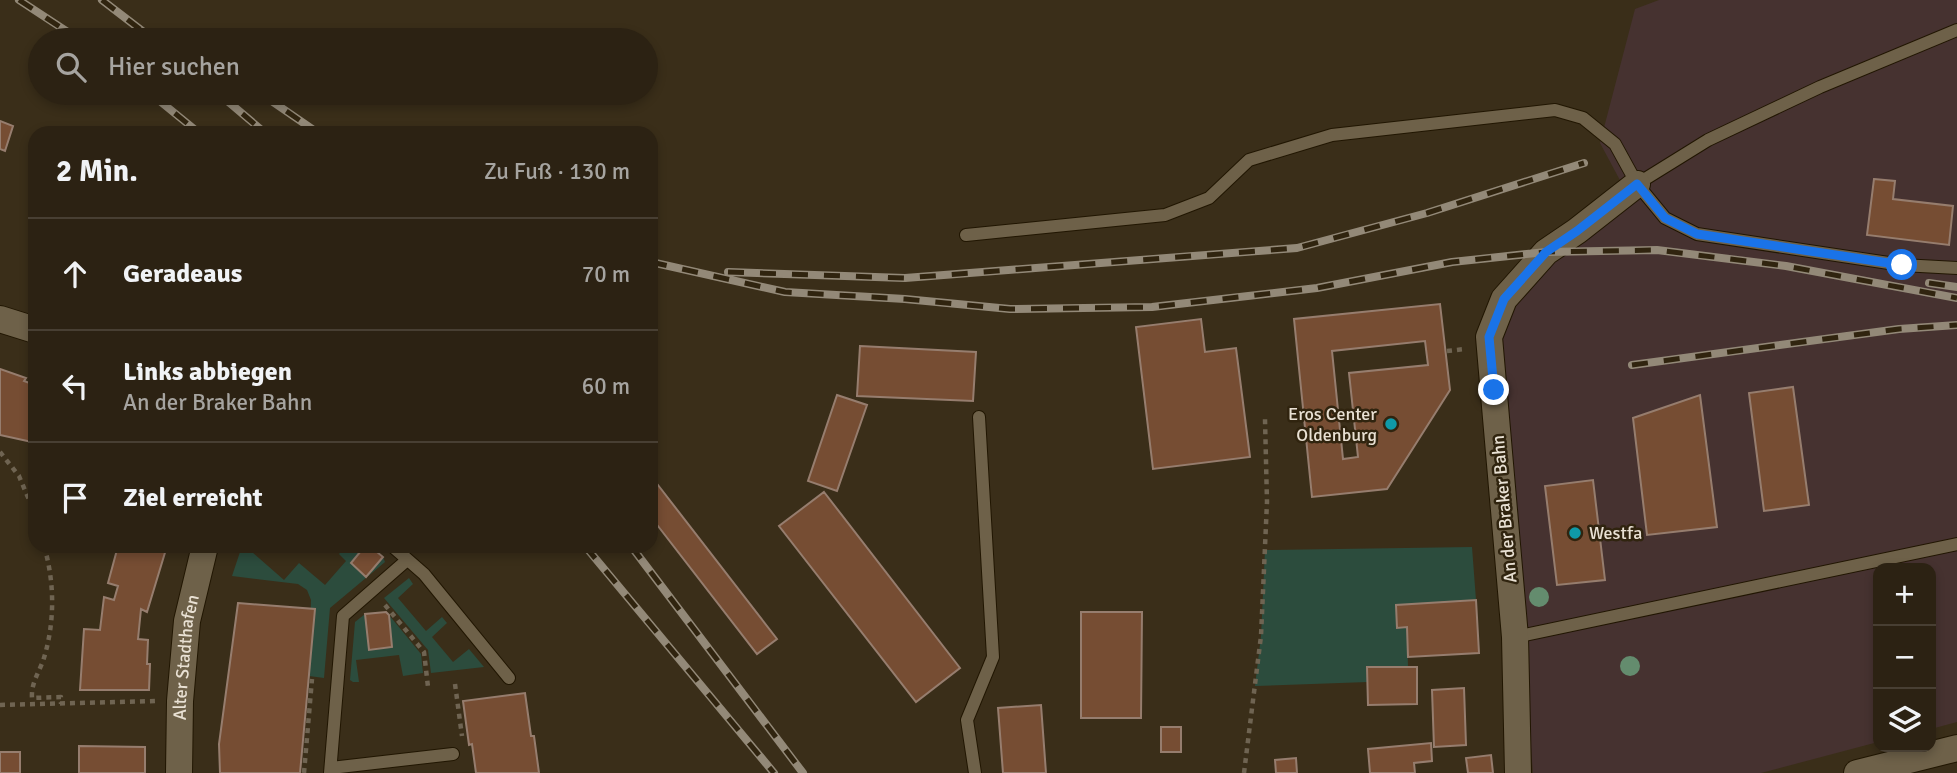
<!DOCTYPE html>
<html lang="de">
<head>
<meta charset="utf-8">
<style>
  body { margin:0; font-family:Signika,sans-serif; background:#382f21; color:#f1f3f6 }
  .controls { position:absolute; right:21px; bottom:21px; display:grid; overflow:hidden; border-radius:14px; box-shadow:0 4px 10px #0003 }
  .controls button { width:63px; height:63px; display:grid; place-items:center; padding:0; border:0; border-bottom:2px solid #483f33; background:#2c2213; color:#f1f3f6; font:35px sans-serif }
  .stop { position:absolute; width:21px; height:21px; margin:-16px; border:5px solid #1a73e8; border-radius:50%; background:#fff }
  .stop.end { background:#1a73e8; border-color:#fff; box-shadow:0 2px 7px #0008 }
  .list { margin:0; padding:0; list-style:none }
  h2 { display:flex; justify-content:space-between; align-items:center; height:91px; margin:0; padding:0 28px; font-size:30px }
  h2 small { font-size:23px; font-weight:400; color:#a6a4a0 }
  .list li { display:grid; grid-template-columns:46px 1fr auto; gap:21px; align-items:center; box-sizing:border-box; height:112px; padding:0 28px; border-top:2px solid #483f33 }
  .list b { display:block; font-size:26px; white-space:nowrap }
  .list p { margin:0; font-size:23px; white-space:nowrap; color:#a6a4a0 }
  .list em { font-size:23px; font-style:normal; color:#a6a4a0 }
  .icon { flex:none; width:38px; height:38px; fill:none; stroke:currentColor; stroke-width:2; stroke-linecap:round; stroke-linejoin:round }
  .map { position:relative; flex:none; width:1957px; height:773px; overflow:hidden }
  .search { position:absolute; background:#2c2213; box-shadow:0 4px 10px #0003; left:28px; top:28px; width:630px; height:77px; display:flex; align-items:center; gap:18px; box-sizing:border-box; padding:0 24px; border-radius:38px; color:#a6a4a0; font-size:26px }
  .panel { position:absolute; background:#2c2213; box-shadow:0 4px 10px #0003; left:28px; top:126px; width:630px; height:427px; border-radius:21px }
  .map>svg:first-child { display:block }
</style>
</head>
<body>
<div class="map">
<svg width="1957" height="773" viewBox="0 0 1957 773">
  <rect width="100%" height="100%" fill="#3a2e19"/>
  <path fill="#463230" d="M1659 0H1957V722L1931 729V568H1878V742L1761 773H1533L1499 341 1511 304 1539 241 1622 184 1600 143 1635 9Z"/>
  <path fill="#2c4c3d" d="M242 546H245L284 580 299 563 325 585 346 561 339 554 346 546H365L351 563 366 577 383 557 385 562 330 608 324 678 309 676 311 600 307 590 298 584 232 576Z
    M1472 547 1476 600 1407 627 1408 667H1368V682L1255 686 1261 636 1265 550Z
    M409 578 413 584 398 598 426 631 442 617 447 623 432 637 453 662 469 649 484 667 431 673 428 650 384 598Z
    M365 614 369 649 392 647 389 615 421 654 423 673 403 676 399 655 356 660 359 682H353L350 680 355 622Z"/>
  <path fill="#764d33" stroke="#967d6e" stroke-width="2" fill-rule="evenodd" d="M0 121 13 126 5 151 0 149Z
    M1874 179 1895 181 1893 199 1953 206 1949 245 1867 235Z
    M1440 304 1450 390 1387 489 1312 497 1294 319ZM1425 341 1428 365 1349 373 1358 457 1343 459 1332 351Z
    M1201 319 1205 352 1236 348 1250 457 1153 469 1136 327Z
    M860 346 976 352 973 401 857 396Z
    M0 369 26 378 24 381 35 385V449L30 447 32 442 0 435Z
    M1793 387 1809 505 1764 511 1749 393Z
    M837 395 867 405 837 491 808 481Z
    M1700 395 1717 527 1647 535 1633 418Z
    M651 476 777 639 757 654 651 517Z
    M1593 480 1605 580 1557 585 1545 486Z
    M824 492 960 668 916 702 779 526Z
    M118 546H167L147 612 141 609 138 639 148 640 147 664H150L149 690H80L84 629 100 630 104 597 114 600 118 586 108 583Z
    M365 546H370L383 557 366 577 351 563Z
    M1476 600 1479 653 1408 657 1407 627 1397 628 1396 605Z
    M238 603 315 609 300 773H220L219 744Z
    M386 612 389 615 392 647 369 650 365 614Z
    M1081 612H1142L1141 718H1081Z
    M1367 667H1417V704L1368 705Z
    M1464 688 1466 745 1434 747 1432 690Z
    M525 693 531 736H534L539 773H476L472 744 469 745 463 701Z
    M1041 705 1046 773H1003L998 708Z
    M1161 727H1181V752H1161Z
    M1431 743 1432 761 1414 763 1415 773H1370L1368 749Z
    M79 746 145 747V773H79Z
    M0 752H20V773H0Z
    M1491 755 1493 773H1468L1466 758Z
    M1296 758 1297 773H1276L1275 760Z"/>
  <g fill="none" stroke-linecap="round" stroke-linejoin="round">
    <defs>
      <path id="service" d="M1637 184 1708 140 1820 87 1957 30
        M966 235 1165 215 1209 198 1249 160 1332 135 1555 110 1583 118 1615 144 1637 184 1665 218 1697 234 1902 265 1957 268
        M392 546 424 574 509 678
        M1515 637 1957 544
        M331 768 453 754
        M330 773 343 616 407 560
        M975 773 967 720 993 657 979 417"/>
      <g id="minor">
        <path d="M0 319 35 330"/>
        <path id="s1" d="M179 773 180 701 187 621 205 546"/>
        <path d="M1518 773 1515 637 1489 337 1504 299 1546 252 1577 231 1637 184"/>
        <path d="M1857 773 1957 748"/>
      </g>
    </defs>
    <use href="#service" stroke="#211602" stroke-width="14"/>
    <use href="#minor" stroke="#211602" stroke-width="28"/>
    <path stroke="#6f6452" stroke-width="4.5" stroke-dasharray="5 5" stroke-linecap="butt" d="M1447 351 1465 349
      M0 452 19 476 35 514
      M44 546C55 583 55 624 43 661 38 674 31 684 32 698L61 697V704
      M385 605 424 652 428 687
      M455 684 462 736
      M0 705 155 701
      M304 773 312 679
      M1244 773 1261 636 1267 502 1265 419"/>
    <use href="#service" stroke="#6e6149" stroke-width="12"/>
    <use href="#minor" stroke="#6e6149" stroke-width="26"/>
    <defs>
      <path id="rail" d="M19 0 80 40
        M102 0 154 40
        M150 93 199 133
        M218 93 265 133
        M260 93 318 133
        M651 262 785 292 905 299 1010 309 1152 307 1317 288 1452 262 1546 252 1657 250 1786 266 1957 298
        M728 272 905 278 1297 248 1427 213 1584 163
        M1929 283 1957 287
        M1632 365 1899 329 1957 325
        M585 546 774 773
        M631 546 803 773"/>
    </defs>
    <use href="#rail" stroke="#938978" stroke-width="8"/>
    <use href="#rail" stroke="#30240f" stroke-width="5" stroke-dasharray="16" stroke-linecap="butt"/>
  </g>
  <g fill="#648c6e">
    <circle cx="1539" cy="597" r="10"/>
    <circle cx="1630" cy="666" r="10"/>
  </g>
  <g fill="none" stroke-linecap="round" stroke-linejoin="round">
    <path stroke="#1a73e8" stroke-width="9" d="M1494 390 1489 337 1504 299 1546 252 1577 231 1637 184 1665 218 1697 234 1902 265"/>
  </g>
  <g fill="#0f9aa8" stroke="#30240f" stroke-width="2.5">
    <circle cx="1391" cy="424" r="7"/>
    <circle cx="1575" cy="533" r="7"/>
  </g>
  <g text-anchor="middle" stroke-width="5" stroke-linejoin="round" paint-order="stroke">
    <g font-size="18" fill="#e9e1d4" stroke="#30240f" text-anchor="end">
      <text x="1377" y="420">Eros Center<tspan x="1377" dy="21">Oldenburg</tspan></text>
      <text x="1589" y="539" text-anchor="start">Westfa</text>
    </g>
    <g font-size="18" fill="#e9e1d4" stroke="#30240f">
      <text transform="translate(1504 509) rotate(-95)" y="6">An der Braker Bahn</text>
      <text dy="6" stroke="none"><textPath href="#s1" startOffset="116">Alter Stadthafen</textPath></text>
    </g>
  </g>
</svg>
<div class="controls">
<button>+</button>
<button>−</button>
<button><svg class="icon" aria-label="layers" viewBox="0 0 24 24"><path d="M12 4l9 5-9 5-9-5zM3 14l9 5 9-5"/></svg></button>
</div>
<div class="stop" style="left:1902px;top:265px"></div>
<div class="stop end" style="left:1494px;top:390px"></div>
<div class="search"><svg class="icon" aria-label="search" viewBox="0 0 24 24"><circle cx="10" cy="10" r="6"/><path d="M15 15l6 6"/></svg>Hier suchen</div>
<section class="panel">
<h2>2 Min.<small>Zu Fuß · 130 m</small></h2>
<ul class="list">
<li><svg class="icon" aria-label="ahead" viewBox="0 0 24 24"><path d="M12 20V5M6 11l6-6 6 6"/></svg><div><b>Geradeaus</b></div><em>70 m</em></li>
<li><svg class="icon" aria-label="left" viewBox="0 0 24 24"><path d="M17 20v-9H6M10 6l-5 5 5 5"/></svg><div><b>Links abbiegen</b><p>An der Braker Bahn</p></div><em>60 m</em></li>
<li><svg class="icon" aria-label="arrive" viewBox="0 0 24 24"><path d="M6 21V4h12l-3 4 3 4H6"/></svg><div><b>Ziel erreicht</b></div></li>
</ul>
</section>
</div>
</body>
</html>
